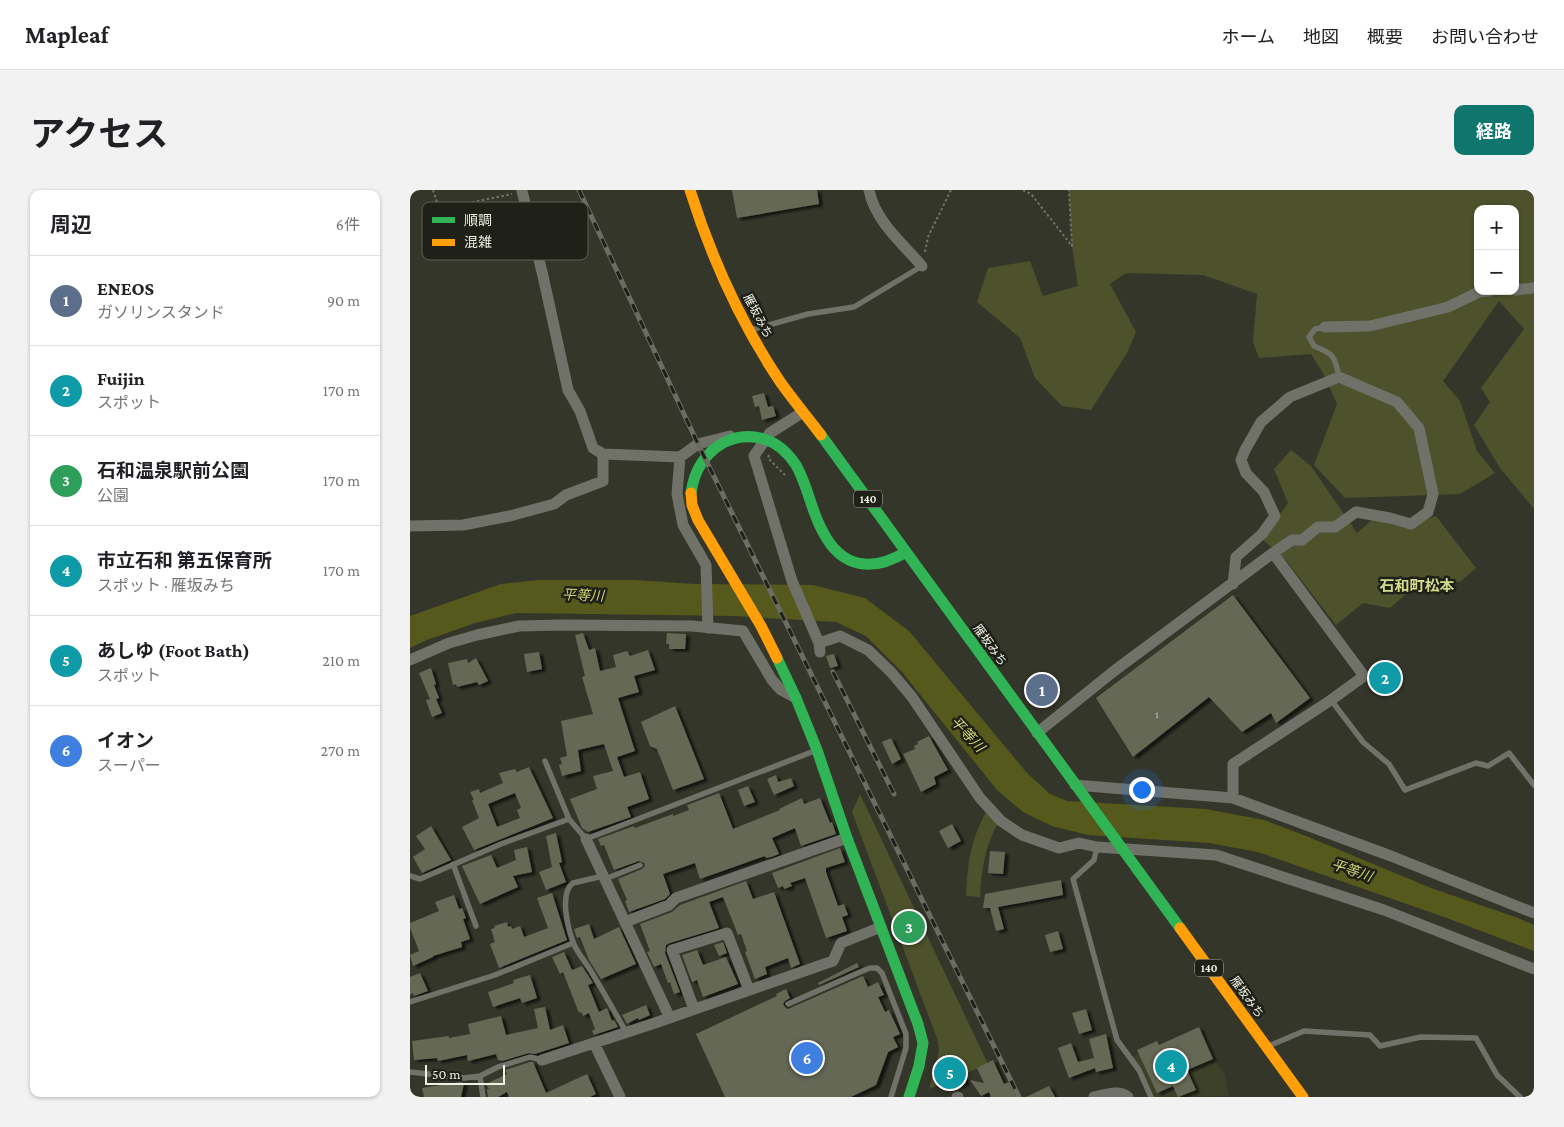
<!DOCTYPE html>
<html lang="ja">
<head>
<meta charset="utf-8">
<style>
  body { margin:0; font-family:"Crimson Pro","Noto Sans JP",serif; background:#f2f2f2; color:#202124 }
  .controls { position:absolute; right:15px; top:15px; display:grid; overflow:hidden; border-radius:10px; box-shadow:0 1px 4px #0004 }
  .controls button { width:45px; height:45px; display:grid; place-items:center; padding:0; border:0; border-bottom:1px solid #e0e0e0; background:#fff; color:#202124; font:25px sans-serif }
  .scale { position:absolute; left:15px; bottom:12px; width:80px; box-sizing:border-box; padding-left:5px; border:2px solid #eff1e5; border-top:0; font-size:14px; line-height:18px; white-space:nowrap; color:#eff1e5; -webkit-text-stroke:4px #1f2017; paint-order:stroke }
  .you { position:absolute; left:731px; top:599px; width:18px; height:18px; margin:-12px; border:4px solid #fff; border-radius:50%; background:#1a73e8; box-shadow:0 0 0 8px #1a73e833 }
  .badge { display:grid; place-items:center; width:32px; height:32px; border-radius:50%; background:#0f766e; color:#fff; font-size:16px; font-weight:700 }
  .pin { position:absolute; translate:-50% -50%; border:2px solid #fff; box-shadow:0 1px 5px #0006 }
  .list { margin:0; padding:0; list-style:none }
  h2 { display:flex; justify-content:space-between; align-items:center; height:65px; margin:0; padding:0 20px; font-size:21px }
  h2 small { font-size:16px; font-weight:400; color:#757577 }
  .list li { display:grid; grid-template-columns:32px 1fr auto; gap:15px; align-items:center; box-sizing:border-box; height:90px; padding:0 20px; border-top:1px solid #e0e0e0 }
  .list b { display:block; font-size:19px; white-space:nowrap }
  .list p { margin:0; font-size:16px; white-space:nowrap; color:#757577 }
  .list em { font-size:16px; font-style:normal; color:#757577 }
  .map { position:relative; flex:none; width:1124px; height:907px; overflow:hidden; border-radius:10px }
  header { display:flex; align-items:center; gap:30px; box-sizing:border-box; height:70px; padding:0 25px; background:#fff; border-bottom:1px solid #e0e0e0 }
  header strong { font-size:24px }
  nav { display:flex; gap:28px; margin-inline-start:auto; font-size:18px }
  .intro { display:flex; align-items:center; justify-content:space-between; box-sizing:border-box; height:120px; padding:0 30px }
  h1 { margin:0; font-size:35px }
  .button { padding:12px 22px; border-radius:10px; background:#0f766e; color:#fff; font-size:18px; font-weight:700 }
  main { display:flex; gap:30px; padding:0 30px }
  aside { flex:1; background:#fff; border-radius:10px; box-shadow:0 1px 4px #0004 }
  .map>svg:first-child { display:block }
</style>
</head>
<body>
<header>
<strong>Mapleaf</strong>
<nav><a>ホーム</a><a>地図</a><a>概要</a><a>お問い合わせ</a></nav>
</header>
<div class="intro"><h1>アクセス</h1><a class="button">経路</a></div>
<main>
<aside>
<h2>周辺<small>6件</small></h2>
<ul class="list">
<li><span class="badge" style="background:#5c6f8a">1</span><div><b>ENEOS</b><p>ガソリンスタンド</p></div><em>90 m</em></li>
<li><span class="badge" style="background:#0f9aa8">2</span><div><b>Fuijin</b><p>スポット</p></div><em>170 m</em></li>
<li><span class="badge" style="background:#2e9e5b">3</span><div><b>石和温泉駅前公園</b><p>公園</p></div><em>170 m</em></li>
<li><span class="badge" style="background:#0f9aa8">4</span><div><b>市立石和 第五保育所</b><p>スポット · 雁坂みち</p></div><em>170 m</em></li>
<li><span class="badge" style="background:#0f9aa8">5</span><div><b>あしゆ (Foot Bath)</b><p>スポット</p></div><em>210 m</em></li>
<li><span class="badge" style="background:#3f7fe0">6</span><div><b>イオン</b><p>スーパー</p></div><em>270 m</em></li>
</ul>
</aside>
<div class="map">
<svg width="1124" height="907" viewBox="0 0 1124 907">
  <defs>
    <filter id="shadow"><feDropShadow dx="4" dy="2.5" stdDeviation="1" flood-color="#0009"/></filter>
  </defs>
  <rect width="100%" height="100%" fill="#34362a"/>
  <path fill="#3e4129" d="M792 842 807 873 814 883 819 906 740 907 721 867Z"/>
  <path fill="#4d522c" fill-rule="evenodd" d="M659 0H1124V319L1090 278 1064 235 1080 212 1071 198 1114 139 1089 111 1033 191 1050 211 1067 261 1085 283 1050 304 935 308 904 275 927 214 913 183 901 164 849 168 843 152 847 104 793 85 716 83 700 94 726 142 717 163 681 220 652 216 625 188 610 148 567 112 578 78 620 71 633 106 668 96 662 56ZM1068 19H1105V101H1068Z
    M881 260 901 276 947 343 963 329 996 338 1026 326 1066 378 1050 392 1018 385 980 418 953 413 926 435 875 369 852 349 878 313 864 279Z
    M450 604 578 874 519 899 529 861 528 851 442 622Z
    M577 620 588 633C575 656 571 681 570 707L556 706C558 671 560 652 577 620Z"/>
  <path fill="#55591b" d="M129 390H224L285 394 403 395 455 408 499 441 617 583 640 604 657 611 796 619 854 630 896 646 1021 698 1108 728 1124 735V761L1034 727 848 662 799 653 678 645 642 636 613 622 587 600 492 482 456 446 426 432 324 426 106 423 65 433 17 450 0 458V426L91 394Z"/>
  <path fill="#656855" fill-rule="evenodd" filter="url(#shadow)" d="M322 0H407L409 14 327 28Z
    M354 203 358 217 363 216 366 226 352 230 349 216 345 217 342 206Z
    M823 405 900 508 866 533 861 523 832 542 799 507 723 567 686 508Z
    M173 443 179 460 185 458 190 481 206 477 203 465 217 461 220 466 238 460 245 480 224 486 229 502 208 508 225 561 207 567 214 587 230 582 239 609 217 617 221 627 178 642 172 638 160 609 187 599 183 586 203 581 194 554 168 560 171 581 152 586 149 575 152 574 150 568 157 566 151 531 183 524 172 487 175 486 165 445Z
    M257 443 276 444 275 459H259V454H256Z
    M129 462 132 479 117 482 114 464Z
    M424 464 428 476 420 478 416 466Z
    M66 468 78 491 69 495 67 492 47 497 46 494 43 495 38 473 57 469 58 473Z
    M21 478 26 494 24 495 29 508 26 509 32 523 22 527 16 510 20 509 9 483Z
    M265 516 294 589 263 600 247 559 240 556 231 532Z
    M519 546 538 580 524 587 526 594 511 602 493 564 505 559 504 556 508 554 507 552Z
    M481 548 491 569 482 574 472 552Z
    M119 577 143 628 64 660 52 637 69 628 62 610H64L60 602 69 599 70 603 93 593 89 583 105 579 107 582ZM105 603 111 618 107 620 110 628 87 637 78 614Z
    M366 585 368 592 381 588 384 596 364 605 357 589Z
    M338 596 345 612 334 616 328 600Z
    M309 603 323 639 370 620 369 619 392 608 394 614 410 608 420 633 422 632 426 644 391 656 385 638 362 648 369 664 361 667 356 668 355 666 290 689 285 673 253 684 260 704 255 709 219 722 215 711 217 710 208 689 232 679 235 676 234 673 229 671 204 680 194 655 191 656 188 649 224 636 225 638 263 624V626L279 620 277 615Z
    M542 634 551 651 538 658 529 641Z
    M21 636 41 670 12 683 3 667 15 659 6 646Z
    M146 643 152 672 149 673 156 692 136 700 129 682 142 677 136 646Z
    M117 657 122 682 103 686 108 697 70 714 52 676 81 665 87 678 106 670 104 660Z
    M430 658 435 672 416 678V682L428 716 434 714 438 725 432 727 437 741 416 748 395 688 380 693 382 696 374 699 373 696 368 698 362 683Z
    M580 661 595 662 593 684 578 683Z
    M651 690 653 705 588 717 594 739 586 741 580 718H573L575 704Z
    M336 691 343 709 364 702 390 774 381 778 378 768 355 777 357 784 345 789 335 762 337 761 331 744 328 745 313 707 299 712 309 738 260 753 256 755 255 763 270 802 264 804 260 792 258 793 251 774 244 777 237 762 240 761 230 734 262 722 270 715Z
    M142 703 157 750 89 778 80 754 85 752 81 739 85 738 84 736 97 732 98 737 101 736 102 739 110 736 114 747 138 738 127 708Z
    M44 705 49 719 52 718 56 728 53 729 60 749 51 752 52 757 23 766V767L3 776 0 765 9 761 0 738V733L29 721 25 712Z
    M179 734 184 749 209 737 226 774 191 789 179 770 170 747 167 748 164 739Z
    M648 741 653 759 640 762 635 745Z
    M313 752 317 763 309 766 304 755Z
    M287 760 293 775 316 767 328 794 293 807 287 790 282 792 272 765Z
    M154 762 162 780 172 776 183 793 178 795 189 822 197 818 202 831 204 830 208 837 184 845 182 841 185 839 179 823 173 826 171 822 169 823 153 782 150 784 142 767Z
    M447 773 449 777 409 795 408 793Z
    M10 783 18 801 4 806 3 803 0 805V787Z
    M120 785 127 808 112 813 110 808 83 817 78 802 104 793 103 790Z
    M453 786 458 797 468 792 474 805 468 807 475 822 479 820 490 844 483 847 488 857 478 862 466 895 441 907H315L286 844 367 806 366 804 376 799 380 808 375 811 373 814 375 817 378 819Z
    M236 815 240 825 229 830 228 828 217 834 212 825Z
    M135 817 140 840 153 835 159 853 125 864 119 863 92 871 88 870 86 864 58 871 57 865 28 871 27 868 4 870 2 851 39 846V848L60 844 58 834 91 826 96 845 128 838 124 819Z
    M676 819 682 840 669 844 662 823Z
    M789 837 803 869 777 880 786 900 768 907 763 896 747 903 727 860 747 851 749 855Z
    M696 844 703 878 686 882 685 878 659 888 648 858 661 853 668 872 684 868 679 849Z
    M583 870 594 894 599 892 606 907H581L579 902 571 906 560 890 574 893 567 878Z
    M120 872H123L136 903 177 884 186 904 180 907H99L97 902 88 907H78L77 899H79L76 894 97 884 95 880Z
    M549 874 556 893 537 899 530 883Z
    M50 892 54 893 51 907H14L12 898Z
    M639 896 645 907H616Z"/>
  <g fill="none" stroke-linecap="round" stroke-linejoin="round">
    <path stroke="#71736b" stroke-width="2" stroke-dasharray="2.5 2.5" stroke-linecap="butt" d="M23 0 28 15 54 14 102 4
      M613 0 621 4 662 56 659 0
      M515 62 518 47 541 0
      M359 265 358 268 375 285"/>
    <path stroke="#707269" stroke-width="5.5" d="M915 137 905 139 899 147 904 156C924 164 925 166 929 187
      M344 139 398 124 444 117 512 76
      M921 510 953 552 979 574 995 600 1066 573 1078 576 1099 563 1124 595
      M135 571 159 629
      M687 657 684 670 663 689 707 850 729 880 741 907
      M43 674 66 736
      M0 686 10 689 91 654 159 629 176 649 407 560
      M193 686 163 693C149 703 158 738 163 752 166 761 174 770 179 778 192 799 204 821 216 842
      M195 689 230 675
      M0 812 85 785 163 753
      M378 814 450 782 460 778H467L472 783 496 844V858L481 907
      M861 855 894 841 960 845 970 856 1011 847 1066 848 1087 885 1110 907
      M0 882 54 888 70 886 88 877 120 867 132 870
      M70 886 73 907"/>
    <path stroke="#707269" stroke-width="11" d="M459 0C465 31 492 53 512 76
      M112 1 133 86 158 200 170 221 183 258 193 264 270 267
      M1105 100 1124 98
      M915 137 960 136 1038 117 1069 102 1080 101
      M393 222 360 243 344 266 382 391 409 453 410 462
      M0 336 53 335 100 326 144 314 156 305 193 291V264
      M298 438 296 375 273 335 267 304 270 267 288 254 320 246
      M409 453 430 446 458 460 481 482 502 507 570 608 591 631 612 645 649 658 669 653 687 657 806 665 974 720 1124 779
      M0 470 39 453 67 445 109 436 152 435 282 436 333 441 362 490 371 500 386 508
      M627 543 704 481 863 363 882 350H892L908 337H925L946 322 980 328 1001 334 1018 322 1023 304 1009 238 987 212 929 187 880 207 851 232 835 260 831 270 836 283 854 302 865 326 852 344 826 367 823 394
      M665 595 823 608 981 666 1124 723
      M823 608V574L921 510 954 486 863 363
      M176 649 260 828
      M215 732 259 715 266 708 437 648
      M284 819 262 760 317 743 339 800
      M184 853 210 907
      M132 870 245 833 423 771 431 753 471 737
      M547 907H548
      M684 907C695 905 709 899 718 907"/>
    <path stroke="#30b455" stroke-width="11" d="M411 245 770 738
      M281 303C284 281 294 264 313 253 326 246 340 245 354 249 367 253 378 263 386 275 398 296 401 321 413 342 432 379 463 382 496 362
      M367 468 386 508 407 560 437 648 508 834 513 853 509 876 499 907"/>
    <path stroke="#ff9f0a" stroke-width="11" d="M280 0C301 67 332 135 371 193 384 211 398 228 411 245
      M281 303 282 315 288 330 351 436 367 468
      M770 738 893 907"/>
    <defs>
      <path id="rail" d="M169 0 288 254 609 907
        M423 482 484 604"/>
    </defs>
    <use href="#rail" stroke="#6b6c63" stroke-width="5"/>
    <use href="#rail" stroke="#1f2017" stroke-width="3" stroke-dasharray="9" stroke-linecap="butt"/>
  </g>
  <g text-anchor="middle" stroke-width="5" stroke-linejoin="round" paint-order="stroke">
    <g font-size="10" fill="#cccfc1">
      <text x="747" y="528">1</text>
    </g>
    <g fill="#1f2017" stroke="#b1b2a7" stroke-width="1">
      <rect x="444" y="300.5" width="28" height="17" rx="4"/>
      <rect x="785" y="769.5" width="28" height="17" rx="4"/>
    </g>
    <g font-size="11" font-weight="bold" fill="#eff1e5">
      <text x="458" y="313">140</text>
      <text x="799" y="782">140</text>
    </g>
    <g font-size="12" fill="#eff1e5" stroke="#1f2017">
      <text transform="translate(348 126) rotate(62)" y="4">雁坂みち</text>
      <text transform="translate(580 455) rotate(54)" y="4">雁坂みち</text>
      <text transform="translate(837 807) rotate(54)" y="4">雁坂みち</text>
    </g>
    <g font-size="14" font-style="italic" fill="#ccd677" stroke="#1f2017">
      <text transform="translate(173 405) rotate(2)" y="5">平等川</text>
      <text transform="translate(558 544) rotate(47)" y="5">平等川</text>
      <text transform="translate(942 680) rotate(19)" y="5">平等川</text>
    </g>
    <g font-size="15" font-weight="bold" fill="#d1da8d" stroke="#1f2017">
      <text x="1007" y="401">石和町松本</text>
    </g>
  </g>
  <rect x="12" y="12" width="166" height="58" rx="8" fill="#1f2017" stroke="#5d5f55" stroke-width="1"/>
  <rect x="22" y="27" width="23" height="6" fill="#30b455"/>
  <rect x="22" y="49" width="23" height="7" fill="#ff9f0a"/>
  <g font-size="14" fill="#eff1e5">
    <text x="54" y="35">順調</text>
    <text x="54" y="57">混雑</text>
  </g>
</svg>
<div class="controls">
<button>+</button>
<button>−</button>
</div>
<div class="scale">50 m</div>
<div class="you"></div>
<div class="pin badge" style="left:632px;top:500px;background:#5c6f8a">1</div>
<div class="pin badge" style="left:975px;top:488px;background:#0f9aa8">2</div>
<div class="pin badge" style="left:499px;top:737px;background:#2e9e5b">3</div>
<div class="pin badge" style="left:761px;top:876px;background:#0f9aa8">4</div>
<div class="pin badge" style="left:540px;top:883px;background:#0f9aa8">5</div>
<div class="pin badge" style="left:397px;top:868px;background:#3f7fe0">6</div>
</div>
</main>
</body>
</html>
